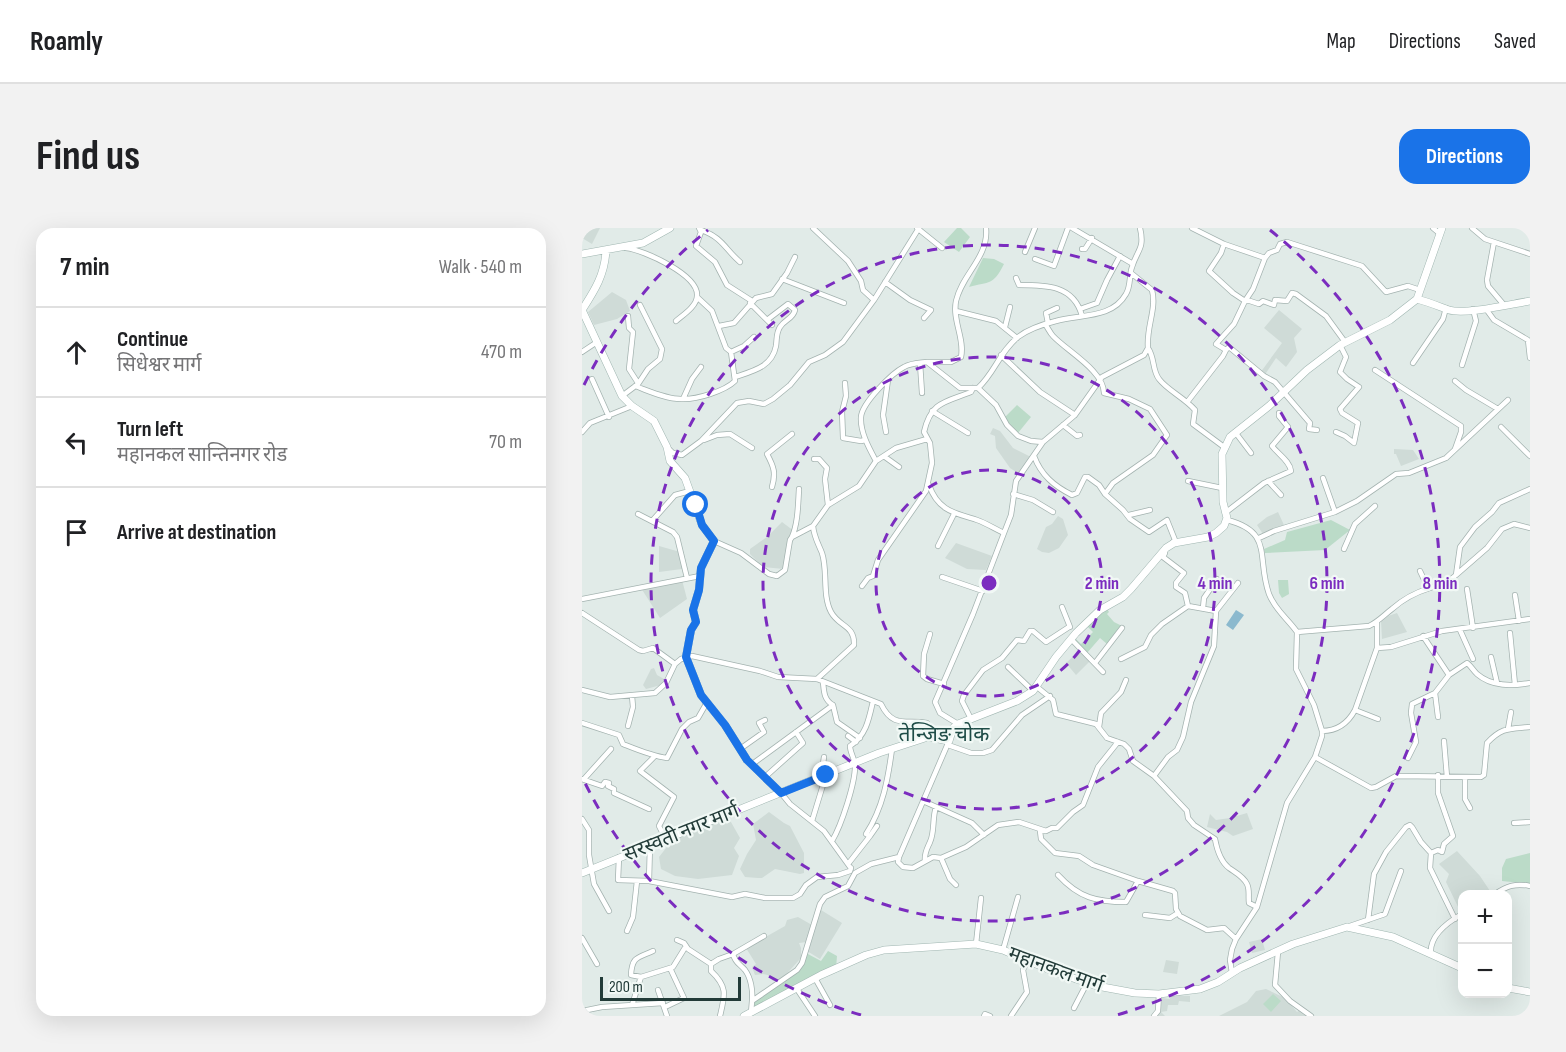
<!DOCTYPE html>
<html lang="en">
<head>
<meta charset="utf-8">
<style>
  body { margin:0; font-family:"Sofia Sans Condensed","Noto Sans Devanagari",sans-serif; background:#f2f2f2; color:#202124 }
  .controls { position:absolute; right:18px; bottom:18px; display:grid; overflow:hidden; border-radius:12px; box-shadow:0 6px 24px #0002 }
  .controls button { width:54px; height:54px; display:grid; place-items:center; padding:0; border:0; border-bottom:2px solid #e0e0e0; background:#fff; color:#202124; font:30px sans-serif }
  .scale { position:absolute; left:18px; bottom:15px; width:141px; box-sizing:border-box; padding-left:6px; border:3px solid #223b38; border-top:0; font-size:16px; line-height:21px; white-space:nowrap; color:#223b38; -webkit-text-stroke:4px #f1f8f5; paint-order:stroke }
  .stop { position:absolute; width:18px; height:18px; margin:-14px; border:4px solid #1a73e8; border-radius:50%; background:#fff }
  .stop.end { background:#1a73e8; border-color:#fff; box-shadow:0 2px 6px #0008 }
  .list { margin:0; padding:0; list-style:none }
  h2 { display:flex; justify-content:space-between; align-items:center; height:78px; margin:0; padding:0 24px; font-size:26px }
  h2 small { font-size:20px; font-weight:400; color:#757577 }
  .list li { display:grid; grid-template-columns:39px 1fr auto; gap:18px; align-items:center; box-sizing:border-box; height:90px; padding:0 24px; border-top:2px solid #e0e0e0 }
  .list b { display:block; font-size:22px; white-space:nowrap }
  .list p { margin:0; font-size:20px; white-space:nowrap; color:#757577 }
  .list em { font-size:20px; font-style:normal; color:#757577 }
  .icon { flex:none; width:33px; height:33px; fill:none; stroke:currentColor; stroke-width:2; stroke-linecap:round; stroke-linejoin:round }
  .map { position:relative; flex:none; width:948px; height:788px; overflow:hidden; border-radius:18px }
  header { display:flex; align-items:center; gap:36px; box-sizing:border-box; height:84px; padding:0 30px; background:#fff; border-bottom:2px solid #e0e0e0 }
  header strong { font-size:28px }
  nav { display:flex; gap:33px; margin-inline-start:auto; font-size:21px }
  .intro { display:flex; align-items:center; justify-content:space-between; box-sizing:border-box; height:144px; padding:0 36px }
  h1 { margin:0; font-size:42px }
  .button { padding:15px 27px; border-radius:18px; background:#1a73e8; color:#fff; font-size:21px; font-weight:700 }
  main { display:flex; gap:36px; padding:0 36px }
  aside { flex:1; background:#fff; border-radius:18px; box-shadow:0 6px 24px #0002 }
  .map>svg:first-child { display:block }
</style>
</head>
<body>
<header>
<strong>Roamly</strong>
<nav><a>Map</a><a>Directions</a><a>Saved</a></nav>
</header>
<div class="intro"><h1>Find us</h1><a class="button">Directions</a></div>
<main>
<aside>
<h2>7 min<small>Walk · 540 m</small></h2>
<ul class="list">
<li><svg class="icon" aria-label="ahead" viewBox="0 0 24 24"><path d="M12 20V5M6 11l6-6 6 6"/></svg><div><b>Continue</b><p>सिधेश्वर मार्ग</p></div><em>470 m</em></li>
<li><svg class="icon" aria-label="left" viewBox="0 0 24 24"><path d="M17 20v-9H6M10 6l-5 5 5 5"/></svg><div><b>Turn left</b><p>महानकल सान्तिनगर रोड</p></div><em>70 m</em></li>
<li><svg class="icon" aria-label="arrive" viewBox="0 0 24 24"><path d="M6 21V4h12l-3 4 3 4H6"/></svg><div><b>Arrive at destination</b></div></li>
</ul>
</aside>
<div class="map">
<svg width="948" height="788" viewBox="0 0 948 788">
  <rect width="100%" height="100%" fill="#e1ebe8"/>
  <path fill="#cfdbd7" d="M0 0H18L10 16 0 10Z
    M30 64 44 72 48 83 35 91 12 97 6 84Z
    M697 82 720 101 712 110 715 124 704 139 694 130 682 148 678 145 700 115 682 100Z
    M411 200 418 203 431 220 449 229 437 246 428 240 414 220 413 208 408 206Z
    M812 221 831 222 837 231 819 238 814 226H812Z
    M696 284 702 297 681 306 675 297 685 289Z
    M476 288 481 291 486 307 477 320 467 325 460 324 455 321 464 299 470 296Z
    M200 294 212 303 202 341 181 339 168 326V321L185 309Z
    M374 315 410 328 404 342 385 341 363 330Z
    M77 318 98 324 100 341 77 344Z
    M100 352 105 371 78 390 59 360Z
    M815 385 825 404 800 411 799 393 806 388Z
    M498 422 509 432 494 447 484 435Z
    M72 440 75 447 82 451 79 457 64 461 61 457 69 441Z
    M187 584 202 595 208 598 222 625V645L218 646 193 641 180 650H176L163 649 158 641 165 626 174 612 171 596Z
    M665 585 671 601 651 608 645 604 625 599 628 586 634 592 648 590Z
    M145 587 158 610 152 620 157 628 150 647 116 651 93 648 79 641 77 629 92 610Z
    M875 623 898 648 910 666H880L879 685 864 654 867 646 857 636Z
    M239 682 260 695 238 731 225 723 236 684Z
    M216 689 230 697 225 714 217 715 219 720V730L199 752 191 753 186 747 181 746 173 747 170 739 174 736 164 720 203 698 205 692Z
    M680 711 683 722 670 725 667 714Z
    M584 732 597 734 595 746 581 744Z
    M684 761 703 770 715 784 719 781 725 788H637L665 774 674 763Z
    M588 767 608 768V774L597 773 596 777H586L585 783 579 784 583 788H574L579 783 580 770 588 771Z"/>
  <path fill="#bbdbc8" d="M375 0H379L388 9 377 24 362 14Z
    M401 30 412 31 422 36C411 58 408 53 387 59Z
    M435 177 449 189 436 205 422 190Z
    M749 292 768 302 743 322 683 325 682 321 703 312 705 304Z
    M696 352H706L707 366 700 370 697 365Z
    M525 381 527 384 525 386 532 394 540 398 525 416 518 410 505 425 492 413 494 411 499 416 511 404 505 398Z
    M948 625V656L920 653V640L924 631Z
    M246 723 255 728 254 740 169 784 170 774 209 748 224 725 239 733Z
    M691 766 699 773 689 784 681 776Z"/>
  <path fill="#8bb9ce" d="M654 382 662 387 651 402 644 397Z"/>
  <g fill="none" stroke-linecap="round" stroke-linejoin="round">
    <defs>
      <path id="street" d="M117 0 119 4 114 18 133 34 145 57 170 73
        M231 0 266 33 279 53 281 62 292 72
        M335 0 360 20
        M490 0 551 36
        M610 0 642 16 683 30 687 25 695 22 698 16 705 14 780 38 804 64 826 58 838 62
        M851 0 857 5
        M890 0 903 11 912 14 905 52 906 58 922 77
        M119 2C141 10 142 20 158 34
        M912 14 948 26
        M642 16 639 25 627 43 651 65 663 73H668L677 76 681 73 692 77 693 72 705 73 710 65 714 66 744 88 763 114
        M44 20C62 22 117 47 115 68 115 78 101 87 94 93
        M500 21H503L510 10
        M443 24 453 0
        M453 31 472 38 486 0
        M434 50 437 57C464 57 492 57 500 88
        M200 51 262 75
        M303 54 328 72 349 82 342 90
        M168 75 190 97
        M498 81 515 75 525 52 538 28
        M904 81 912 92 946 112 948 130
        M374 83 414 93 435 110
        M46 88 47 100 51 104 47 141 56 155
        M466 95 464 85 475 80
        M463 96C466 100 468 105 471 108 485 123 522 143 522 165L547 171 568 181 585 207 571 227 531 255 523 266
        M137 98 152 95 174 70 190 66 205 45 213 29
        M423 99 428 79
        M566 120C573 130 570 142 577 151 585 162 603 170 613 182L611 196 642 219
        M644 122 647 119 682 148 693 154 728 195 727 201 735 202
        M0 124 15 114
        M149 124 162 118 172 109
        M419 127 458 164 493 187
        M345 134H369L379 129C383 111 370 92 374 73 380 46 407 29 404 0
        M338 135 340 165
        M831 135 861 91 864 80
        M880 137 894 93 891 81
        M793 142 879 198V204L873 221
        M153 149C171 143 190 139 194 118 195 111 194 105 198 99 203 91 211 91 213 82L206 76 185 92
        M10 151 27 189
        M873 153 884 162 916 181
        M263 155 264 168 260 184 261 210 279 213 283 212
        M53 158C67 163 84 171 99 171 114 172 143 163 153 153L149 124 144 120 130 83 115 69
        M396 160 414 177 425 197 436 208 449 213 461 214
        M40 168 56 156 66 141 78 131 80 121 58 77
        M101 171 110 151 119 139
        M606 173 641 128 644 122 634 116 652 96 663 73 671 61 683 30
        M350 183 386 205
        M481 197 495 208 498 207
        M919 199 948 228
        M0 204 8 195 50 178
        M304 204 301 187 306 152
        M653 204 669 225
        M754 204 763 208 772 215 776 195 760 185 758 181 777 159 765 151 758 144 764 129 758 117
        M122 212 135 207 148 206 170 220
        M86 220 91 225 100 227 119 213 155 175 167 173 182 176 191 171 208 157 227 134 243 127 261 114 292 72 337 0
        M452 228C459 247 472 258 490 267L495 265 503 249H506L517 257 523 266 541 282 548 291 567 304 585 292 593 312 591 314
        M303 229 317 239
        M232 231H237L245 240 243 251 246 277
        M294 233 314 220 345 211
        M741 250 753 284
        M606 253 640 260
        M686 253 699 267
        M347 257C356 283 373 285 395 292 404 295 413 301 422 305
        M190 259C194 245 192 239 185 226L210 206
        M431 266 451 272 471 284
        M643 285 682 255 709 243C708 233 696 226 690 218L706 199 697 188V185
        M56 286 91 304 95 309 105 350
        M547 287 568 282
        M645 292C692 304 674 329 687 366 693 382 706 391 715 404L714 441 732 477 740 503V508L733 529 705 575 675 679 654 711 650 721 648 732 650 745
        M70 293 93 267 108 263
        M210 309C216 295 216 277 217 261
        M677 310 692 303 753 284 775 273 814 246 827 245 864 230 926 172
        M132 313 159 325 187 346 195 348 203 342 208 312 210 309 231 298
        M356 318 372 286
        M762 321 773 296 793 278
        M838 343 846 360
        M874 347 905 320 920 301 932 296 948 300
        M360 349 401 363
        M280 358 286 350 291 348 296 332 344 263 350 235 348 215 342 204C349 173 364 174 389 164L391 160
        M885 361 891 400
        M933 367 937 393
        M0 371 118 348
        M480 379 488 399
        M621 380 622 370 635 351
        M634 383 656 355
        M0 385 57 422 61 423 71 420 93 436
        M878 402 891 431
        M715 404 787 398C796 394 802 387 810 381 820 372 835 364 848 360 858 356 866 355 874 347L878 319 893 299 910 284 917 275 948 261
        M928 405 933 457
        M348 406 342 426 341 448 345 451 362 456
        M489 411 521 444
        M795 420 809 419 860 403 948 391
        M909 429 915 455
        M539 431 563 419 569 407 580 396 606 378 603 365 594 359V355L602 345 581 329 583 325
        M513 435 540 400
        M426 439 451 463
        M867 447 885 435C889 438 891 442 895 446 910 459 930 458 948 455
        M235 451 272 417C273 397 257 399 249 384 240 367 246 343 240 325 236 315 232 309 231 298L246 277 277 258 294 233C287 220 278 204 279 189 280 175 310 145 322 139 329 135 338 135 345 134L378 160H396C412 146 418 123 436 109 445 102 462 96 474 93 498 86 530 91 544 66 549 58 547 47 550 39 555 22 563 21 558 0
        M241 454C242 464 242 472 251 477L255 494 278 510
        M455 459 471 472 474 486 514 496 525 510 542 516 547 521 551 533 572 548 605 583 606 590 612 597 633 611C635 622 638 633 647 640 654 645 661 648 665 656 668 662 666 668 667 675L675 679
        M0 462 28 469 73 465 84 455 93 436 99 431 110 428 178 443 196 449 235 451 299 476C311 501 325 491 345 495L353 509
        M853 465 856 489
        M773 482 796 491
        M389 491 380 473 382 467 401 442 420 430 435 412 442 413 448 403H451L464 414 487 399
        M0 495 37 507 41 516C56 522 70 528 85 530L100 501 107 494 116 490 124 476
        M376 496 358 485 353 474 391 386 422 305 429 287 434 253 461 214 493 187 520 149 562 127 566 120C564 99 575 81 570 62L549 45
        M46 498 51 479 50 468
        M517 499 519 485 539 464 544 452
        M926 501 929 484
        M740 503C756 503 766 495 773 482L795 420V395
        M266 508 274 514
        M367 513 317 629 316 634 321 639 331 640 351 629 359 630 384 619 416 597 437 594 464 603 470 600H475L491 584 501 577 516 539 536 514
        M862 513 865 549
        M366 517 389 525H401L410 522 440 487 468 468
        M158 521 182 504 177 495 183 492
        M73 528 58 543 92 569 77 598 83 610
        M733 529 789 560 794 559 814 548 899 549 902 547 905 515C920 499 927 501 948 499
        M826 530 834 514 829 485 830 476 853 465 867 447 841 408
        M169 537 251 477
        M856 547V565L871 608 862 616 860 624 856 622 849 625 848 640 873 691
        M572 548 586 529 595 522 601 509 609 474 632 418 634 383 606 378
        M183 549 221 515 214 504
        M239 549 242 529
        M883 549V571L888 580
        M0 551 20 558 23 554 27 555 26 558 32 561V565L67 581
        M2 551 29 521
        M199 565 208 576 242 603 268 639
        M341 573 390 595 402 607
        M0 591 7 602V627L12 656 27 683
        M230 593 244 547
        M932 595 948 594
        M458 603 459 611 473 625 497 628 511 637 556 653
        M288 608 295 598
        M250 613C259 598 274 554 273 536 272 530 268 524 268 518 284 508 287 491 291 473
        M37 629 36 652 67 653 150 669 163 666 183 670H211L218 666 224 657 235 649 256 647 268 643 269 640
        M359 630 368 651 374 657
        M343 633C342 625 345 621 348 614 353 603 350 590 354 579
        M266 636 288 608 284 606C301 580 306 551 310 521
        M476 647C497 670 515 674 544 674L556 653 591 663 593 665 594 681 598 688 625 702 642 700 654 711
        M67 653 68 617
        M913 666C925 658 933 655 948 658
        M563 687 588 690 596 685
        M786 692 792 646 804 624 824 599 828 597 830 599 839 614 849 625
        M765 699 803 686 819 643
        M45 703 51 689 55 653
        M0 710 15 736
        M95 712 102 715 106 721 129 736V743C146 759 143 767 138 788
        M394 716 399 670
        M421 722 436 669
        M696 724 693 757 708 773 729 788
        M151 726C153 735 158 736 163 742 169 750 171 763 170 773
        M849 726C847 708 866 694 880 686
        M129 736 137 731 151 726 182 708
        M59 749 49 747C50 728 56 730 71 723
        M233 750 248 777
        M215 761 233 788
        M76 762 85 788
        M50 777 59 749 91 739 104 718
        M83 779 102 770 88 740
        M492 780 505 755
        M0 783 20 779 81 775
        M169 785 170 773 215 742 220 735 238 676 243 669 266 658 273 645 289 636 317 629
        M402 788 403 786 408 788
        M429 788 445 764 441 742 446 731
        M572 788 576 783 577 766"/>
      <path id="secondary" d="M0 26 61 15 88 0
        M835 71C846 74 856 78 867 82 883 87 929 76 948 73
        M0 82 40 168 50 178 72 193 85 219 88 233 103 250 120 297 132 313 119 340 117 362 111 382 114 394 109 402 104 429 119 467 143 497 165 532 199 565
        M0 82C13 62 23 46 24 22
        M0 645 297 525 346 509 367 513 371 500 376 496 435 473 451 463 474 429 494 405 518 382 541 369 549 361 584 320 592 315 626 309 634 305 642 298 645 290 641 274 640 226 648 209 687 178 725 142 758 117 808 92 835 71 860 0
        M926 760 948 764
        M162 788 239 747 284 727 302 722 394 716 421 722 473 744 515 758 553 765 577 766 618 761 636 754 658 740 711 716 765 699 811 709 880 740"/>
    </defs>
    <use href="#street" stroke="#a4b3b0" stroke-width="6"/>
    <use href="#secondary" stroke="#a0b6b1" stroke-width="8"/>
    <use href="#street" stroke="#fff" stroke-width="4.5"/>
    <use href="#secondary" stroke="#fff" stroke-width="7"/>
  </g>
  <g fill="none" stroke-linecap="round" stroke-linejoin="round">
    <path stroke="#1a73e8" stroke-width="8" d="M114 277 120 297 132 313 119 340 117 362 111 382 114 394 109 402 104 429 119 467 143 497 165 532 199 565 244 547"/>
  </g>
  <g fill="none" stroke="#7b2cbf" stroke-width="3" stroke-dasharray="10 8">
    <circle cx="407" cy="355" r="113"/>
    <circle cx="407" cy="355" r="226"/>
    <circle cx="407" cy="355" r="338"/>
    <path d="M279 787A451 451 0 0 1 2 553M2 157A451 451 0 0 1 126 2M688 2A451 451 0 0 1 535 787"/>
  </g>
  <g text-anchor="middle" stroke-width="4.5" stroke-linejoin="round" paint-order="stroke">
    <g font-size="20" fill="#223b38" stroke="#f1f8f5">
      <text transform="translate(99 604) rotate(-22)" y="7">सरस्वती नगर मार्ग</text>
      <text transform="translate(474 741) rotate(20)" y="7">महानकल मार्ग</text>
    </g>
    <g font-size="21" fill="#1f4c47" stroke="#f1f8f5">
      <text x="362" y="513">तेन्जिङ चोक</text>
    </g>
  </g>
  <circle cx="407" cy="355" r="9" fill="#7b2cbf" stroke="#f1f8f5" stroke-width="3"/>
  <g font-size="18" text-anchor="middle" font-weight="bold" fill="#7b2cbf" stroke="#f1f8f5" stroke-width="4.5" stroke-linejoin="round" paint-order="stroke">
    <text x="520" y="361">2 min</text>
    <text x="633" y="361">4 min</text>
    <text x="745" y="361">6 min</text>
    <text x="858" y="361">8 min</text>
  </g>
</svg>
<div class="controls">
<button>+</button>
<button>−</button>
</div>
<div class="scale">200 m</div>
<div class="stop" style="left:114px;top:277px"></div>
<div class="stop end" style="left:244px;top:547px"></div>
</div>
</main>
</body>
</html>
